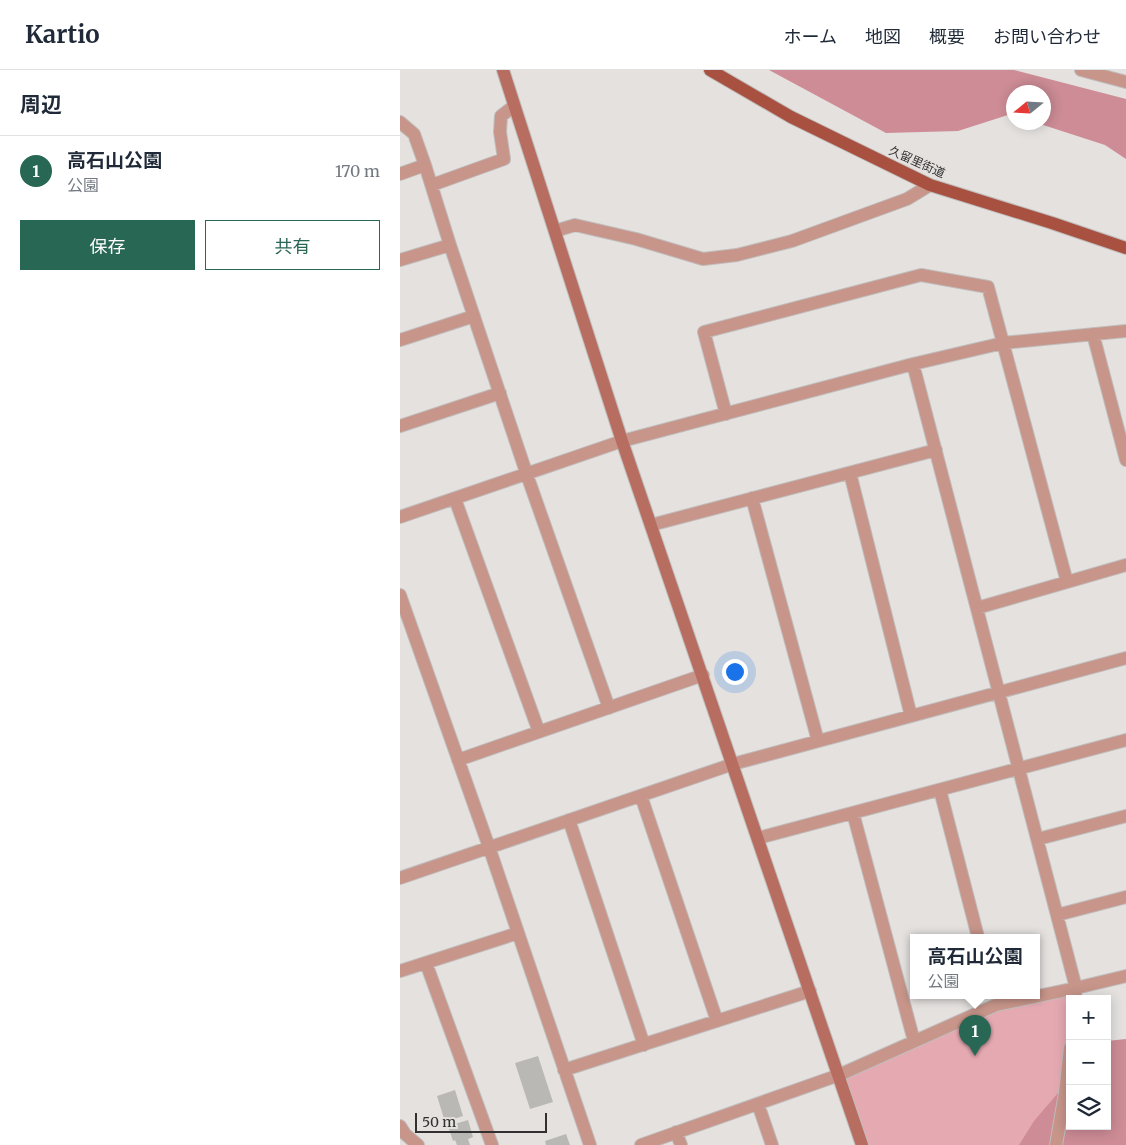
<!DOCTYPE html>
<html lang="ja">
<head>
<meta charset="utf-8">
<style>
  body { margin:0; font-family:Merriweather,"Noto Sans JP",serif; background:#f6f6f7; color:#1f2937 }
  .controls { position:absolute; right:15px; bottom:15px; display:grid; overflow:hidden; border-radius:0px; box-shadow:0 2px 12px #0003 }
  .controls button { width:45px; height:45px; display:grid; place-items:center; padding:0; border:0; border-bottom:1px solid #e0e1e3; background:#fff; color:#1f2937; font:25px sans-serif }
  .compass { position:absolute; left:606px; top:15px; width:45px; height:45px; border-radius:50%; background:#fff; box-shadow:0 2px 12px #0003; rotate:252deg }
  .scale { position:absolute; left:15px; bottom:12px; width:132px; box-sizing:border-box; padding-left:5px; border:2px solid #312f2f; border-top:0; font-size:14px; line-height:18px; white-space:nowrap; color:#312f2f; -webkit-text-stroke:4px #e4e1df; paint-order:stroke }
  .you { position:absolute; left:334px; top:601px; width:18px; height:18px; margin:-12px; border:4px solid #fff; border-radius:50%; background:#1a73e8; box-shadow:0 0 0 8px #1a73e833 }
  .badge { display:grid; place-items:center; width:32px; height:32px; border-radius:50%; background:#286754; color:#fff; font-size:16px; font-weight:700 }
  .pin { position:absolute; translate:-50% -41px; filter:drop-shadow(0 1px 2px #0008) }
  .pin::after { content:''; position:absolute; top:26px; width:18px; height:15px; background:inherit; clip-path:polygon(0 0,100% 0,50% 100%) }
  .popup { position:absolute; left:510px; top:864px; width:130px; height:65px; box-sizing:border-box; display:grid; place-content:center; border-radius:0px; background:#fff; filter:drop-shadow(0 1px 4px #0005); font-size:16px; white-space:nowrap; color:#747a83 }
  .popup b { font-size:19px; color:#1f2937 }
  .popup::after { content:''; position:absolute; left:50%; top:100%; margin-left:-10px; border:10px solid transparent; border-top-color:#fff }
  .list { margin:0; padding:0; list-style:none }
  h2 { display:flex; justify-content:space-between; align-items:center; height:65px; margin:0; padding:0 20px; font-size:21px }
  h2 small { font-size:16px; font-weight:400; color:#747a83 }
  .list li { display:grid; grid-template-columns:32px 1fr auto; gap:15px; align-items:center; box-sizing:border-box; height:70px; padding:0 20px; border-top:1px solid #e0e1e3 }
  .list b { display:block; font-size:19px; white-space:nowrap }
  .list p { margin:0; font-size:16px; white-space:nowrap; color:#747a83 }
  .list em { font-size:16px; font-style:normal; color:#747a83 }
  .actions { display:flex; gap:10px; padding:15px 20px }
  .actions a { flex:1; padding:11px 0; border:1px solid #286754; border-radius:0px; text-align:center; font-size:18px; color:#286754 }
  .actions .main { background:#286754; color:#fff }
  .icon { flex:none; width:28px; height:28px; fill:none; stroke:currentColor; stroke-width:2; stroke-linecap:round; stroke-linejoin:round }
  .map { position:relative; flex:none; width:726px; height:1075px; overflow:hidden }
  header { display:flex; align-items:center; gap:30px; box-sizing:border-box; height:70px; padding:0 25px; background:#fff; border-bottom:1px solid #e0e1e3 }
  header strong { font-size:24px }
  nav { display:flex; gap:28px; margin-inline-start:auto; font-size:18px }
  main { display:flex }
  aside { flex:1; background:#fff }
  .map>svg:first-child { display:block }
</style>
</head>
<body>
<header>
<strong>Kartio</strong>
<nav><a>ホーム</a><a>地図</a><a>概要</a><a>お問い合わせ</a></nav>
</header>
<main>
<aside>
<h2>周辺<small></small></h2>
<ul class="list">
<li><span class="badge">1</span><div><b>高石山公園</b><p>公園</p></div><em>170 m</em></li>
</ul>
<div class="actions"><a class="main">保存</a><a>共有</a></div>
</aside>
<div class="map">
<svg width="726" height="1075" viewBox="0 0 726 1075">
  <rect width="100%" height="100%" fill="#e4e1df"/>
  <path fill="#e5a9b2" d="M676 918 670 929V967L655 1075H462L439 1005 596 935Z"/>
  <path fill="#cd8c96" d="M369 0H614L726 29V89L705 75 637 53 644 52V22H614L613 45 611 44 558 61 486 63Z
    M726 969V1075H619L634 1051 670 1009V1056H707V971Z"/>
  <path fill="#bab8b5" d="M138 986 153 1032 130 1039 115 993Z
    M55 1020 63 1046 45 1052 37 1026Z
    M68 1050 73 1067 68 1069 70 1075H57L55 1070 53 1071 48 1056Z
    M166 1064 170 1075H146L145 1071Z"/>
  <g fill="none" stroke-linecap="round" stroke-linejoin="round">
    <defs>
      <path id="street" d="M681 0 726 12
        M0 52 14 64 25 95 50 175 127 405 209 638
        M0 104 25 95
        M32 115 104 89 100 62 101 46 114 36
        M155 161 175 155 236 169 303 189 337 185 392 171 507 129 530 115
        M0 190 50 175
        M693 264 726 390
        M0 270 74 246
        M513 294 676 918 675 929
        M326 344 304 262 521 205 588 217 667 512
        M0 356 100 323
        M450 403 511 646
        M352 428 418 671
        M55 429 139 662
        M0 447 222 371 513 294 603 273 726 261
        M251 455 536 380
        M0 525 89 777 190 1075
        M577 538 726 495
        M58 690 303 605
        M540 720 578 867
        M241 726 317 951
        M453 743 514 971
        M169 750 244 975
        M358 768 726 670
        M638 769 726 746
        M0 808 333 694 726 588
        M657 845 726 827
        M26 893 92 1075
        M0 901 118 863
        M164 1000 410 921
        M358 1034 372 1075
        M0 1056 5 1064 18 1075
        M276 1062 281 1075
        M241 1075 439 1005 596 935 676 918 726 906
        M656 1075 665 1023 670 978"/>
      <path id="secondary" d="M103 0 222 371 462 1075"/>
      <path id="primary" d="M310 0 391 47 530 115 652 153 726 178"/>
    </defs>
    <use href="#street" stroke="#c0bdbc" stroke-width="14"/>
    <use href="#secondary" stroke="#c0bdbc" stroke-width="14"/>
    <use href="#primary" stroke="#c0bdbc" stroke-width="14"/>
    <use href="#street" stroke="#c7958a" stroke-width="12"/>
    <use href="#secondary" stroke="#b76e60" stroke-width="12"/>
    <use href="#primary" stroke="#a95140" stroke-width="12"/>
  </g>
  <g text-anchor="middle" stroke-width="4.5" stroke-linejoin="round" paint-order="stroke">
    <g font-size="12" fill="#312f2f" stroke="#e4e1df">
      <text transform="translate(517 92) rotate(24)" y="4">久留里街道</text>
    </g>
  </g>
</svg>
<div class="controls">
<button>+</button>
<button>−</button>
<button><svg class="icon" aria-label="layers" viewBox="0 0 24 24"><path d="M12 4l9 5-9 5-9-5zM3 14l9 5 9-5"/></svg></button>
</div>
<svg class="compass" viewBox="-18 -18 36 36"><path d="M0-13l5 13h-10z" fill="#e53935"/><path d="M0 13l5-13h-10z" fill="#747a83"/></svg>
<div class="scale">50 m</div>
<div class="you"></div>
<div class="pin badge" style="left:575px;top:986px">1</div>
<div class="popup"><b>高石山公園</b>公園</div>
</div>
</main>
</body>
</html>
